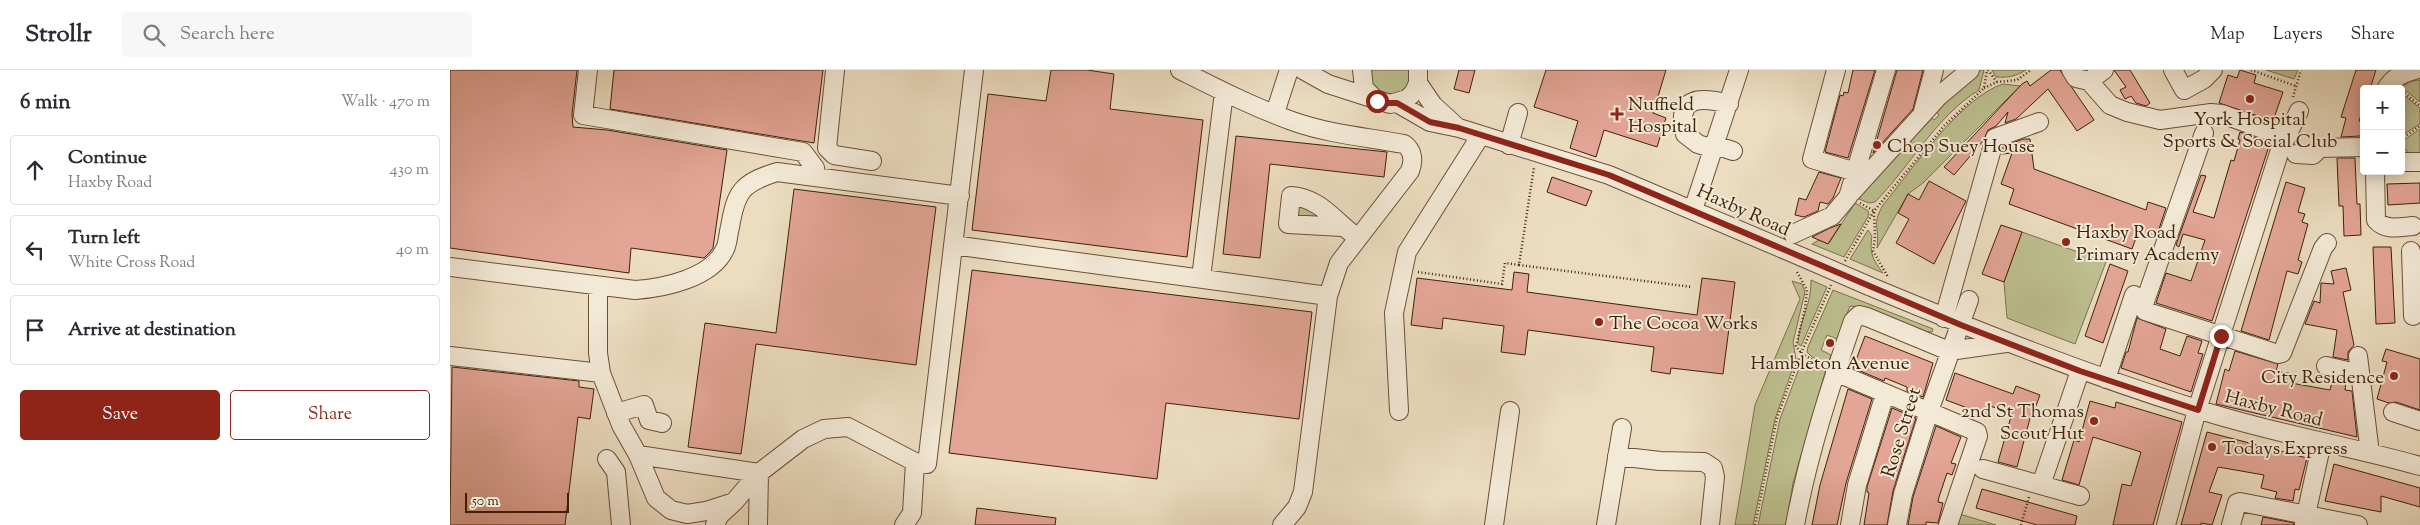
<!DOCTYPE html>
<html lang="en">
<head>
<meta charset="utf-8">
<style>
  body { margin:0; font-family:"Sorts Mill Goudy",serif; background:#f7f7f7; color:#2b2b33 }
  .controls { position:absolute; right:15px; top:15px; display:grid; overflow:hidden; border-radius:5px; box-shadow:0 2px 12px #0003 }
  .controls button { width:45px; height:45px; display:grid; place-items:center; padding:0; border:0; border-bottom:1px solid #e1e1e2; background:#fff; color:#2b2b33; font:25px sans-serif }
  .scale { position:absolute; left:15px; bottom:12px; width:104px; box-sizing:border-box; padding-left:5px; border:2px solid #402108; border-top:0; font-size:14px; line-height:18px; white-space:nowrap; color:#402108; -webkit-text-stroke:4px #f3e9d7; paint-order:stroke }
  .stop { position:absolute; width:15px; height:15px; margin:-11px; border:4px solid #8f2418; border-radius:50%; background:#fff }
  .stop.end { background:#8f2418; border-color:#fff; box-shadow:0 1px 5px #0008 }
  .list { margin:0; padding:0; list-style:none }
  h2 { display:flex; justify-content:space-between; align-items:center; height:65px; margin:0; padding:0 20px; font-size:21px }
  h2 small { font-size:16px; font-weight:400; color:#7c7c81 }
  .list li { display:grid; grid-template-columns:32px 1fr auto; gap:15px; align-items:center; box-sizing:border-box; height:70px; margin:0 10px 10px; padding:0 10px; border:1px solid #e1e1e2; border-radius:5px }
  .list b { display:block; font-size:19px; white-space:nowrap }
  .list p { margin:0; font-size:16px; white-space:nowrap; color:#7c7c81 }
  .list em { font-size:16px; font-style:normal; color:#7c7c81 }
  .actions { display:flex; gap:10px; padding:15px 20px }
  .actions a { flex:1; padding:11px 0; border:1px solid #8f2418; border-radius:5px; text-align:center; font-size:18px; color:#8f2418 }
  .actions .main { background:#8f2418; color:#fff }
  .icon { flex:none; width:28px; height:28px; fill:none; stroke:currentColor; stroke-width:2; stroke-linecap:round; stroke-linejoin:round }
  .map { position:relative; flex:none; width:1970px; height:455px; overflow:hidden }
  header { display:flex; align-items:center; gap:30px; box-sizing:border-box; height:70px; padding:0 25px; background:#fff; border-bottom:1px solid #e1e1e2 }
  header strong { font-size:24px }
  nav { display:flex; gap:28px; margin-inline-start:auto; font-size:18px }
  .search { width:350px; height:45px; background:#f7f7f7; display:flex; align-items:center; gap:12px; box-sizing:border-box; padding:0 18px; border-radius:5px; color:#7c7c81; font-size:19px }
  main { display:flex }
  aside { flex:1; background:#fff }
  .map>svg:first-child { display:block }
</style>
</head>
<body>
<header>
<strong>Strollr</strong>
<div class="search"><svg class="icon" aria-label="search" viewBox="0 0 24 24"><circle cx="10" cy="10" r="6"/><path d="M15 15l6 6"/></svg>Search here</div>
<nav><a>Map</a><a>Layers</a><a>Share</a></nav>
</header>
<main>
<aside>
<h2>6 min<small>Walk · 470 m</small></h2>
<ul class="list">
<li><svg class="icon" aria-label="ahead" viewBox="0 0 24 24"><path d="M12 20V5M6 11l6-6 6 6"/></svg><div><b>Continue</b><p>Haxby Road</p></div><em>430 m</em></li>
<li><svg class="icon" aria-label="left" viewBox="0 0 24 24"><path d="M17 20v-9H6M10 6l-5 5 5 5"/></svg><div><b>Turn left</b><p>White Cross Road</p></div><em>40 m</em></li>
<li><svg class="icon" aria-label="arrive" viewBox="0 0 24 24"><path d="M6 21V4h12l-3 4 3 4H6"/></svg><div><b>Arrive at destination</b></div></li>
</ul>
<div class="actions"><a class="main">Save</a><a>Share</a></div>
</aside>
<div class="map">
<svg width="1970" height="455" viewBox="0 0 1970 455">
  <rect width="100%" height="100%" fill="#ecddc1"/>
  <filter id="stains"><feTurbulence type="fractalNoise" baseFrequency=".004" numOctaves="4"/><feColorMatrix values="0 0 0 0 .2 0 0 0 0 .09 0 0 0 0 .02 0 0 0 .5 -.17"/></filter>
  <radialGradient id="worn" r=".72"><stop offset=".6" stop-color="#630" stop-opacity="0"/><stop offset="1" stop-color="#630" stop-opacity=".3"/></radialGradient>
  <path fill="#bdbf8f" stroke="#7e704c" d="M922 0H960C967 32 915 32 922 0Z
    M1526 0H1534L1529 20C1487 45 1459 98 1425 132L1419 133 1409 129 1425 103 1444 81 1462 78 1461 72 1450 74 1477 44 1484 50 1489 45 1483 38Z
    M1542 0H1576C1566 6 1558 8 1546 7Z
    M1816 0H1848L1844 9Z
    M1970 10V32L1951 17 1962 11Z
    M1553 14 1570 16 1473 113 1458 124 1427 178C1430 157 1421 156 1433 135 1461 101 1511 27 1553 14Z
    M1951 23 1970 38V54L1951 66Z
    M1970 59V87H1957V80H1951V72Z
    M851 133 872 147H846L847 135Z
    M1405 133 1418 141 1419 145 1394 187 1362 174 1369 170 1379 173Z
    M1418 160 1422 166C1419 183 1423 190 1433 203L1400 189Z
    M1572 162 1656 192 1625 274 1557 248 1554 212Z
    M1361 210 1377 217 1351 276 1348 274C1348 254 1362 234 1361 210Z
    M1342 211 1352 214 1355 222 1343 272 1346 289 1325 349 1303 455H1285L1305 335 1350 229Z
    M1383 220 1483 259 1482 262 1473 261 1412 237 1400 236 1387 269 1377 265 1371 280 1381 285 1378 294 1362 287 1357 282 1358 277Z
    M1355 292 1367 294 1376 299 1343 413 1336 455H1308L1330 349 1351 293Z
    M1506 443 1546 455H1502Z"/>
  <path fill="#e3a596" stroke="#402108" d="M0 0H127L122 44 123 57 157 60 277 80 263 178 260 182 254 188 181 178 179 203 0 178Z
    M164 0H373L364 73 160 39Z
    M601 0H637L664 4 660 39 753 50 737 187 522 160 538 24 596 31Z
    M1009 0H1025L1019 23 1004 19Z
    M1096 0H1216L1203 43 1216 48 1207 77 1154 60 1146 87 1120 78 1128 51 1084 37Z
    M1403 0H1425L1398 88 1375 82 1390 25 1393 26 1394 22 1398 23Z
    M1447 0H1473L1463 39 1423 83Z
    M1601 0H1610L1644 50 1627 61 1598 19 1566 49 1555 53 1558 42 1546 56 1538 60 1533 71 1504 105 1494 97 1572 14 1577 11 1580 16Z
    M1664 0H1680L1700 33 1696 36 1686 33 1681 26 1675 29 1670 20 1676 17Z
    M1790 0 1806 5 1804 13 1833 22 1823 51 1769 33 1778 5 1787 8Z
    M1906 0H1926L1920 19H1914V37L1909 51 1914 53 1910 66 1891 67 1896 48 1891 47Z
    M1790 62 1820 73 1762 251 1706 233 1716 203 1741 211 1755 170 1733 164 1729 177 1726 175 1751 105 1756 106 1743 142 1764 148 1781 90 1784 91 1790 70 1788 69Z
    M786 66 937 82 934 107 820 94 810 188 773 184Z
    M1573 69H1580L1584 99 1696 140 1698 132 1716 138 1706 168 1688 162 1682 179 1559 134 1564 119 1551 114 1562 83 1552 84 1554 76Z
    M1887 88H1905L1907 134H1910L1911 165 1894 166 1893 136H1889Z
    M1369 102 1391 108 1383 128 1378 134 1370 132 1368 141 1354 147 1345 145 1349 128 1356 130Z
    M1102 107 1142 121 1136 136 1097 122Z
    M1479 111 1516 131 1484 194 1446 173 1459 149 1448 143 1458 124 1469 130Z
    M1836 112 1855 118 1848 142 1855 144 1852 152 1858 154 1848 190 1852 192 1848 204 1837 201 1819 270 1791 261Z
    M1970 113V133L1938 135 1937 114Z
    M344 119 486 137 466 295 306 274 291 384 238 377 255 253 326 263Z
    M1391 154 1378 174 1362 167 1380 158Z
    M1551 155 1572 162 1554 212 1532 204Z
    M1923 177H1941L1945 253 1926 254Z
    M1660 194 1678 201 1653 273 1635 266Z
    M1896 198 1901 220 1893 222 1904 275 1898 282V290L1883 287 1887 260 1855 254 1864 231 1870 233 1871 213 1884 214 1881 201Z
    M522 200 862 242 849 349 716 333 707 409 499 383Z
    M1064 202 1079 204 1077 222 1247 245 1252 208 1285 212 1273 304 1221 298 1220 304 1201 301 1204 277 1078 260 1075 285 1051 282 1054 256 993 248 992 259 961 255 967 208 1062 220Z
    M1687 248 1716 259 1710 279 1730 286 1737 266 1752 271 1748 283 1753 284 1741 322 1671 298 1676 282H1678Z
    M1415 266 1483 293 1473 327 1457 321V317L1435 308 1434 311 1403 298Z
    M1936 279 1970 289V340L1946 332 1939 333 1927 329 1937 292 1932 291Z
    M1785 281 1828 294 1826 301 1843 304 1841 313 1880 320 1883 308 1896 312 1895 320 1902 321 1907 367 1766 334 1775 299 1779 301Z
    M2 297 129 311V317L144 319 140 349 128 347 115 455H0Z
    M1505 303 1563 324 1566 316 1590 325 1584 341H1582L1567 397 1548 392 1562 343 1540 336 1536 345 1496 330Z
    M1398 319 1422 329 1396 413 1387 455H1362L1370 415Z
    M1640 331 1665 338 1666 332 1732 352 1703 455H1663L1672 414 1681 416 1691 382 1643 367 1629 415 1612 410 1624 370 1629 372Z
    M1442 338 1466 348 1443 421 1437 455H1414L1419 423 1417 422V417Z
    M1486 356 1511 367 1501 393 1506 394 1502 405 1497 403 1489 427 1488 432 1493 433 1488 453 1476 452V455H1458L1463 427Z
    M1757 362 1857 388 1849 420 1845 419 1843 431 1825 428 1827 422 1811 418 1814 405 1768 397 1759 422 1772 425 1762 455 1751 453V455H1731Z
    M1884 394 1970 418V437L1931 426V442L1875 431Z
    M1532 419 1627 446 1625 455H1587L1526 438Z
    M527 438 606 448 605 455H525Z
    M1813 447 1844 453V455H1811Z"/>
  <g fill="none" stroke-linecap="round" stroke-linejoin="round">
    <defs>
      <path id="minor" d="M138 0 133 45 353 82 365 98 366 107
        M385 0 377 78 384 85 422 91
        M730 0C766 18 803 37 842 51 878 64 916 67 954 74 963 80 964 91 960 101L889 193 878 226 853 422 847 437 832 455
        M853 0 878 14 940 34 957 29 964 22 968 13V0
        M912 0 914 18 927 31
        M1386 0 1362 89 1406 102
        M1621 0 1626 8 1639 11 1660 35 1677 42 1710 50 1761 43 1772 44 1835 67
        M1723 0 1734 20 1754 9 1763 0
        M1639 11 1654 0
        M968 13 983 35 1007 57
        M1936 19C1943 7 1952 4 1965 0
        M947 33 980 52 1009 58 1159 105 1352 187
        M1473 41 1484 0
        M825 43 839 0
        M1754 63 1693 237 1695 241 1828 284 1832 283 1873 178 1877 173
        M1059 75 1068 43
        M1265 75 1283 81
        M1264 79 1248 74 1235 64C1225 25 1252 27 1279 34
        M1846 84 1863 85 1870 78 1914 77
        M1951 92H1970
        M1925 101 1926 150C1935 161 1950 157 1963 156
        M1401 123 1489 26 1520 0
        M1243 140 1289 0
        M892 157 838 154 841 126C871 128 885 152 908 168
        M1343 164 1382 146 1398 127 1436 0
        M503 175 878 226
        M1961 181 1962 211 1970 210
        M0 197 185 220C214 218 262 208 275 179 278 173 278 164 280 157 286 121 292 113 327 102L510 126
        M751 208 774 22
        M1962 211 1963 246
        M148 216V283L151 303 171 355 188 385 206 428 221 440 237 444 256 441 284 432 309 403 353 369 374 359 398 357 465 392 477 394 524 0
        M1419 216C1527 261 1635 304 1747 339 1820 363 1896 375 1970 396
        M1494 248 1545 68 1589 52
        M0 286 151 303
        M1908 286 1920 383
        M1876 296 1910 304
        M1385 302 1527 362 1528 366 1498 455
        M1656 309 1684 225
        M949 341 944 243 957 182 1031 65
        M1943 342 1970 351
        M166 343 194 335 199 350 212 353
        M188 385 309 403
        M1167 386 1210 391 1254 392 1263 398 1265 407 1260 455
        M157 389 166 402 171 455
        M1533 399 1630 426
        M1591 415 1630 301
        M1854 454 1872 372
        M265 455 269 446 282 434
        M308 455 309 403
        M454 455 462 443 465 392
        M1044 455 1060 341
        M1156 455 1172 358
        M1345 455C1358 385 1380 317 1403 251L1409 245 1417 247 1499 281 1556 273
        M1400 455 1407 415 1435 324
        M1447 455 1453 424 1479 341 1519 230
        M1716 455 1747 340 1830 80 1849 41
        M1781 455 1787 433 1790 432 1908 455"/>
    </defs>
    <use href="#minor" stroke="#6b5036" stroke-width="20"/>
    <path stroke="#402108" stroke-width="2.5" stroke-dasharray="1 2.5" stroke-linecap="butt" d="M1538 0 1547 12
      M1801 0 1846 16
      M1534 18 1547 12 1567 10 1581 0
      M1952 21 1970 36
      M1843 27 1851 0
      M1951 69 1970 56
      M1410 133 1424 141 1425 168 1423 181 1438 207
      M1395 191 1424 141 1494 56 1534 18 1537 0
      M1069 195 1242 217
      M968 202 1052 214 1055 193 1069 195 1084 97
      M1347 202 1357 220 1355 239 1346 276 1351 283 1373 296
      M1305 455 1327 348 1351 283 1381 215
      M1571 455 1579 427"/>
    <use href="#minor" stroke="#f3e9d7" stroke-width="18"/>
    <defs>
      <path id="minor-bridge" d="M1352 187 1419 216"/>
    </defs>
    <use href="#minor-bridge" stroke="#6b5036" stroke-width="20" stroke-linecap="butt"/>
    <use href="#minor-bridge" stroke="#f3e9d7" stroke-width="18"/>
  </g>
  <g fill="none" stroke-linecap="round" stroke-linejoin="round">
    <path stroke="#8f2418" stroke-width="6" d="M927 31 933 33H947L980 52 1009 58 1159 105 1511 255 1630 301 1748 340 1771 266"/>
  </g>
  <g fill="#8f2418" stroke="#f3e9d7" stroke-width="2">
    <circle cx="1800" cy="29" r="5"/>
    <path d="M1164.5 36.5h5v5h5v5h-5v5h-5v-5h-5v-5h5z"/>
    <circle cx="1427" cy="75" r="5"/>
    <circle cx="1616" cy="172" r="5"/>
    <circle cx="1149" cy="252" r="5"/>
    <circle cx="1380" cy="273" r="5"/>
    <circle cx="1944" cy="306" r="5"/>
    <circle cx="1644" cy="351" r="5"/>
    <circle cx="1762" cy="377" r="5"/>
  </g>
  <g text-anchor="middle" stroke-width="4" stroke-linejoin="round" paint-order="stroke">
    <g font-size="19" fill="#402108" stroke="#f3e9d7" text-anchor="start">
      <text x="1178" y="40">Nuffield<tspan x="1178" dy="22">Hospital</tspan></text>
      <text x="1800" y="55" text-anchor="middle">York Hospital<tspan x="1800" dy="22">Sports &amp; Social Club</tspan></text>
      <text x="1437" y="82">Chop Suey House</text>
      <text x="1626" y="168">Haxby Road<tspan x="1626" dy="22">Primary Academy</tspan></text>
      <text x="1159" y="259">The Cocoa Works</text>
      <text x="1380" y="299" text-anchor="middle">Hambleton Avenue</text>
      <text x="1934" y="313" text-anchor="end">City Residence</text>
      <text x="1634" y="347" text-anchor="end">2nd St Thomas<tspan x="1634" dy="22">Scout Hut</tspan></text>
      <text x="1772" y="384">Todays Express</text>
    </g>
    <g font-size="19" fill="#402108" stroke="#f3e9d7">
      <text transform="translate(1294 139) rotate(24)" y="7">Haxby Road</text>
      <text transform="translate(1824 337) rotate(14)" y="7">Haxby Road</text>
      <text transform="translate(1450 362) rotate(-73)" y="7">Rose Street</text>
    </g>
  </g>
  <rect width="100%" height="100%" filter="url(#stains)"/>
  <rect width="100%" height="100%" fill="url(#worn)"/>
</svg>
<div class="controls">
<button>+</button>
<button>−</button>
</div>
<div class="scale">50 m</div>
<div class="stop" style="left:927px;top:31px"></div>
<div class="stop end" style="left:1771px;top:266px"></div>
</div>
</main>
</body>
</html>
